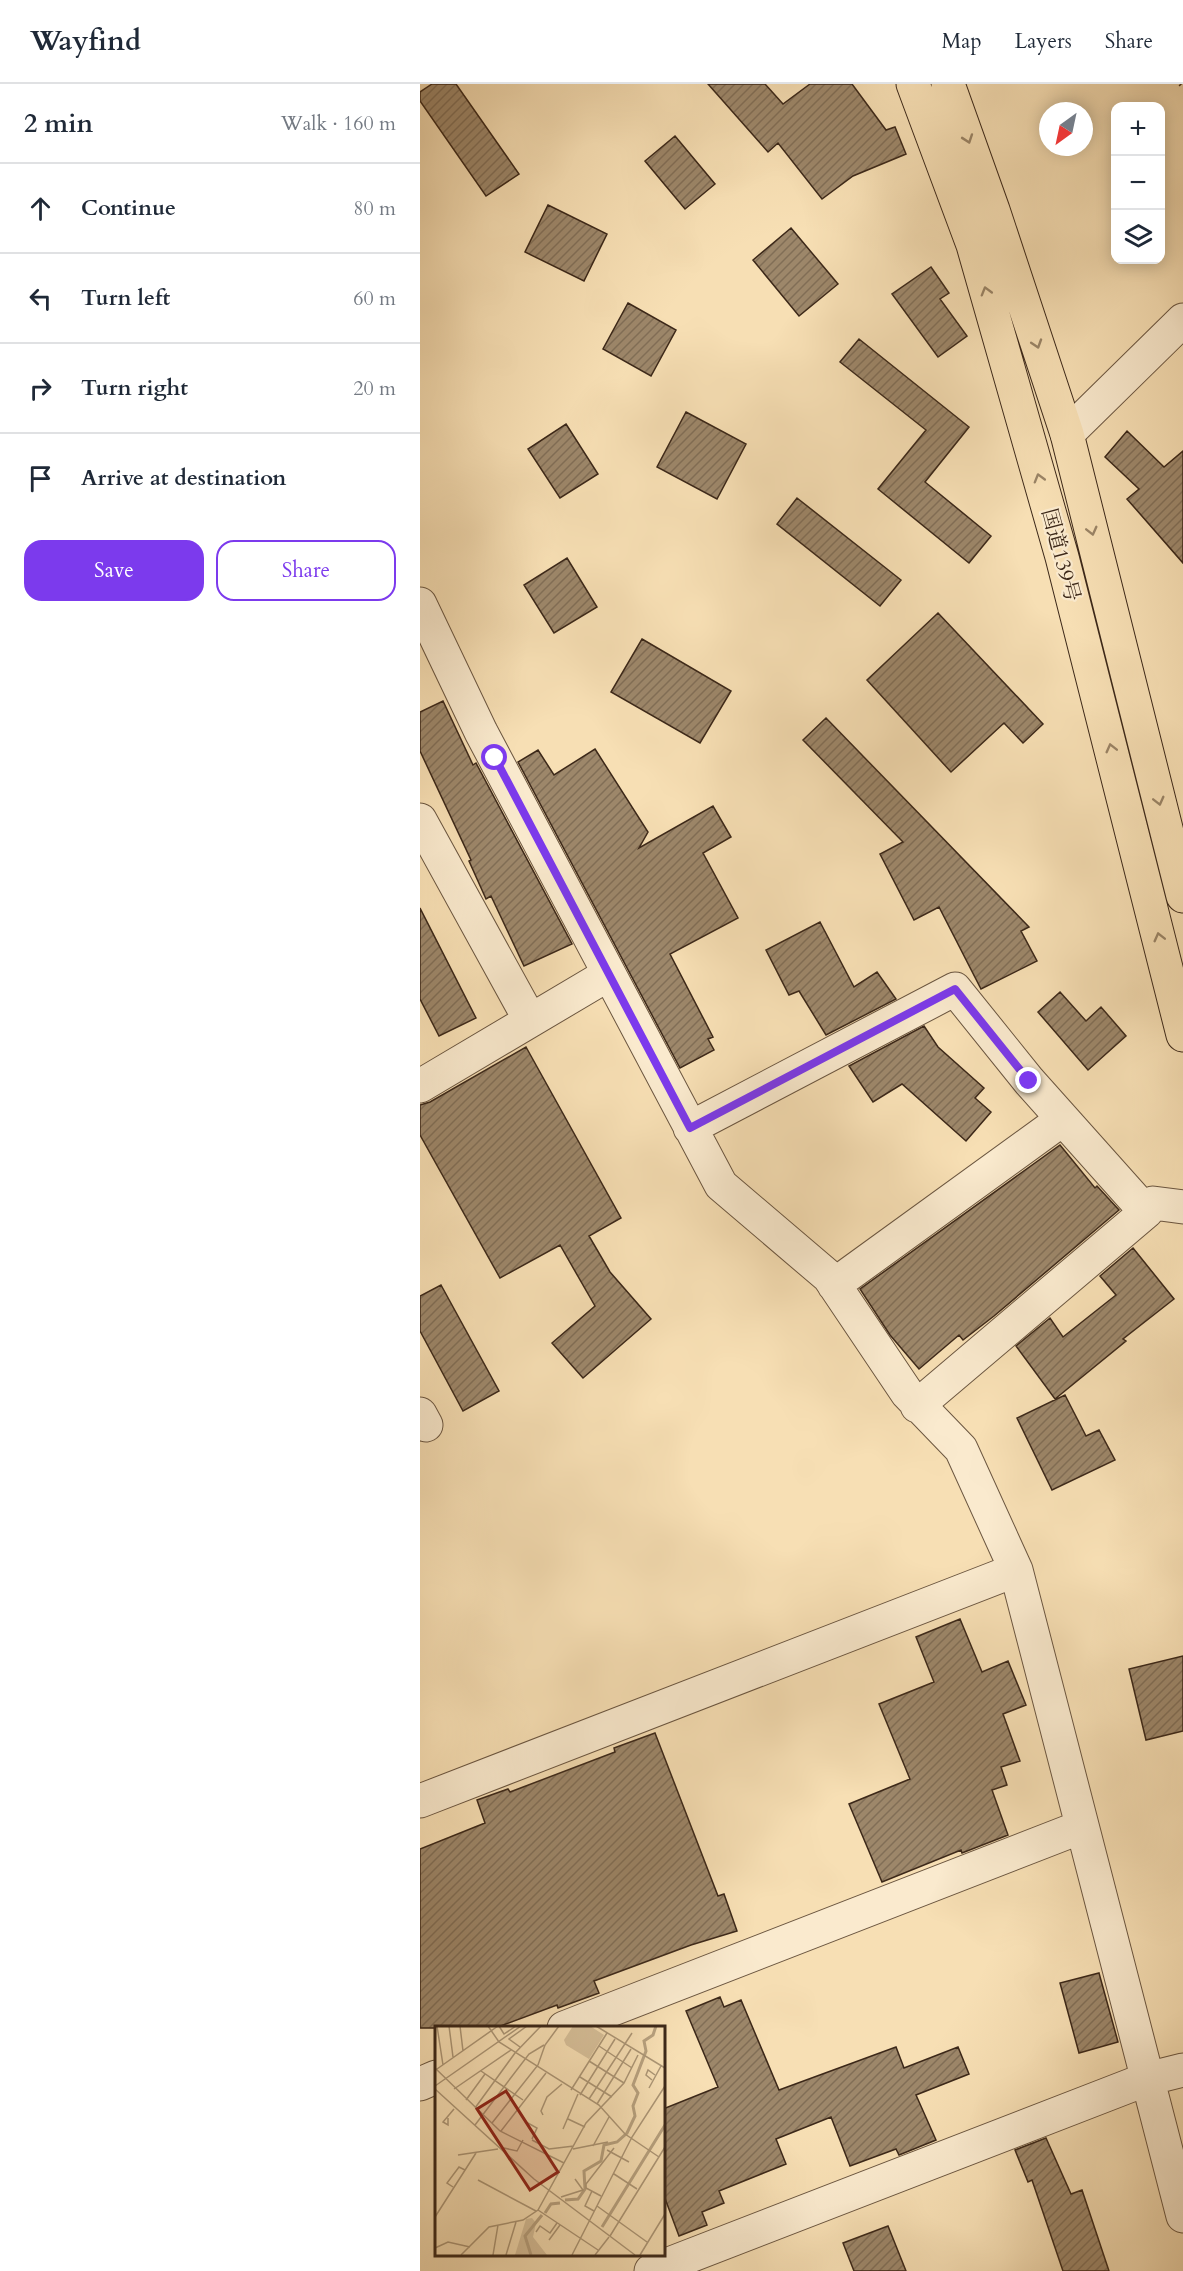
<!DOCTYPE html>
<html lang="en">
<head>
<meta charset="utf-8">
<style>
  body { margin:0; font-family:Cardo,"Noto Serif JP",serif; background:#f2f2f3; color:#1f2937 }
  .controls { position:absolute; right:18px; top:18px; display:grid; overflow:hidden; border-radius:12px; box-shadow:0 3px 15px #0003 }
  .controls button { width:54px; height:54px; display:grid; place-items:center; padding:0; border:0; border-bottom:2px solid #e0e1e3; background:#fff; color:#1f2937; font:30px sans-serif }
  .compass { position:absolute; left:619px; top:18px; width:54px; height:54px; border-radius:50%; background:#fff; box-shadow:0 3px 15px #0003; rotate:213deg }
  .stop { position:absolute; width:18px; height:18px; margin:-14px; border:4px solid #7c3aed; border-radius:50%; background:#fff }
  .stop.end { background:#7c3aed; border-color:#fff; box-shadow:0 2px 6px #0008 }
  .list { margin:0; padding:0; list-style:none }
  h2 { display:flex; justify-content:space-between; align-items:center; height:78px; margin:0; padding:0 24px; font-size:26px }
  h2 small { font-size:20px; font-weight:400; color:#747a83 }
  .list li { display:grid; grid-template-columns:39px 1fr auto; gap:18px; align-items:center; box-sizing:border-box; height:90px; padding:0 24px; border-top:2px solid #e0e1e3 }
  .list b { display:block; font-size:22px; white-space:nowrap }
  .list em { font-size:20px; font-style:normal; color:#747a83 }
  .actions { display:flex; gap:12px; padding:18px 24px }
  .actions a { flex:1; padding:14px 0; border:2px solid #7c3aed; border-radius:18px; text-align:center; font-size:21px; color:#7c3aed }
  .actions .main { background:#7c3aed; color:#fff }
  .icon { flex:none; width:33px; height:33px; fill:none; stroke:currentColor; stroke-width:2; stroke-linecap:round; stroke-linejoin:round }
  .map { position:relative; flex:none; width:763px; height:2187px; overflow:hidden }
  header { display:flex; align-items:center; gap:36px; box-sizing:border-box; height:84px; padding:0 30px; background:#fff; border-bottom:2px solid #e0e1e3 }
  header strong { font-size:28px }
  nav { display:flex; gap:33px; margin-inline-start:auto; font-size:21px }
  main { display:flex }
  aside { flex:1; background:#fff }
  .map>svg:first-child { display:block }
</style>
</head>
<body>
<header>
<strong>Wayfind</strong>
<nav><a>Map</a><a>Layers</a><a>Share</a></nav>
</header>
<main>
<aside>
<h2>2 min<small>Walk · 160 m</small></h2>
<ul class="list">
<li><svg class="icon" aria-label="ahead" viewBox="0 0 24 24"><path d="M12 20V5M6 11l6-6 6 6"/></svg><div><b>Continue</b></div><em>80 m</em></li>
<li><svg class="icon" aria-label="left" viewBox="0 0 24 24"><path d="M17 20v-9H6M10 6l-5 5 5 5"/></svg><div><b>Turn left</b></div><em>60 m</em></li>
<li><svg class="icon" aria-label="right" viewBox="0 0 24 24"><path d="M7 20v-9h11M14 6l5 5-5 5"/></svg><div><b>Turn right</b></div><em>20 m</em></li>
<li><svg class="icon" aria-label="arrive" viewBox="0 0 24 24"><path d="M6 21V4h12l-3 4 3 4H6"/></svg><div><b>Arrive at destination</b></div></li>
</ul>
<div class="actions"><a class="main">Save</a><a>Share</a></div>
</aside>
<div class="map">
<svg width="763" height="2187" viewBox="0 0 763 2187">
  <defs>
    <pattern id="building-hatch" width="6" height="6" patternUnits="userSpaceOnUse" patternTransform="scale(1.5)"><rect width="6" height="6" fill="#9d876a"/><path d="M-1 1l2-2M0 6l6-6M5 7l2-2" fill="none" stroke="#816e56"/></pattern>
  </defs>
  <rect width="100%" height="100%" fill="#f7dfb4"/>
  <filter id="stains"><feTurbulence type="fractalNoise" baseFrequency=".00333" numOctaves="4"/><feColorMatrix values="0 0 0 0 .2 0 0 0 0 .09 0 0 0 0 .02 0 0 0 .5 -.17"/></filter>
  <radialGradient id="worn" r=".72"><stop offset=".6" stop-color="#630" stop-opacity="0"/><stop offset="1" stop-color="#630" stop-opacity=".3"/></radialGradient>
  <path fill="url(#building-hatch)" stroke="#3c2819" stroke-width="1.5" d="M12 0H36L99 90 66 112 0 17V8Z
    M288 0H345L363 20 390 0H432L466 46 475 43 486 70 433 92 402 115 358 59 348 68Z
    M255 52 295 100 265 125 225 77Z
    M128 121 187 150 164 197 105 168Z
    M371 144 418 200 379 232 333 176Z
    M511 183 529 209 520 215 547 252 518 273 472 210Z
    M208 219 256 246 231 292 183 265Z
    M439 255 549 343 505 398 571 452 549 479 458 405 506 346 420 278Z
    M266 328 326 360 297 415 237 383Z
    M146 340 178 390 140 414 108 365Z
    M707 347 744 383 763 367V479L707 415 719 405 685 373Z
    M377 414 481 496 460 522 357 440Z
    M147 474 177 523 134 549 104 501Z
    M518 529 623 640 603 659 584 639 531 688 447 596Z
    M222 555 311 607 280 659 191 608Z
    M23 617 53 681 56 679 152 860 104 882 71 812 66 815 49 777 51 776 0 667V628Z
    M406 634 609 843 601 847 617 877 561 905 519 823 494 836 460 770 483 758 383 656Z
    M175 665 228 748 219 764 293 722 311 753 283 769 318 834 250 870 293 953 288 955 294 966 260 984 98 678 118 666 134 691Z
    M0 824 56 934 19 952 0 915Z
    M400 838 434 903 457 888 476 915 406 951 379 907 369 911 346 866Z
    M640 908 666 937 681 923 706 952 668 986 618 928Z
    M504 942 518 963 564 1004 555 1014 571 1028 546 1057 482 1000 453 1018 429 982Z
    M106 963 201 1134 169 1152 190 1188 231 1235 163 1294 132 1259 175 1222 140 1161 80 1194 0 1051V1021L10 1018Z
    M640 1061 675 1104 677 1102 699 1126 574 1232 543 1256 539 1251 499 1285 470 1251 440 1205Z
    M713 1164 754 1215 703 1255 706 1257 635 1315 596 1262 630 1234 643 1253 696 1211 680 1192Z
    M21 1201 79 1307 43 1327 0 1247V1212Z
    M645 1311 666 1352 679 1346 695 1376 632 1406 597 1334Z
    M540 1535 562 1588 588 1577 606 1621 583 1630 600 1677 581 1683 587 1701 572 1706 588 1751 542 1769 541 1766 462 1798 429 1720 490 1695 459 1620 514 1598 496 1553Z
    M763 1572V1647L726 1656 709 1585Z
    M235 1649 298 1812 304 1810 317 1847 271 1861 174 1897 179 1909 138 1924 137 1921 75 1944H0V1765L65 1739 57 1716 88 1705 90 1708 195 1668 194 1664Z
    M679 1889 698 1958 659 1969 640 1899Z
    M300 1913 304 1923 321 1916 359 2006 476 1963 484 1984 538 1963 549 1990 496 2011 516 2056 479 2071 476 2065 430 2082 411 2033 356 2055 366 2080 299 2107 304 2119 282 2128 287 2141 259 2152 243 2109V2025L298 2003 266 1927Z
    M626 2054 651 2110 662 2106 689 2187H643L612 2096 608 2098 595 2066Z
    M468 2142 486 2187H434L423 2159Z"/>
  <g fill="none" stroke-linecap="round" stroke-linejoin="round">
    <defs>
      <path id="minor" d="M647 350 763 236
        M0 520 61 648 301 1101 409 1193 487 1309 541 1365 596 1486 763 2132
        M0 736 110 936
        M0 1002 189 890
        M270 1044 535 905 609 997 726 1128
        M414 1201 643 1035
        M497 1322 726 1128 733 1119 763 1123
        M0 1330 6 1341
        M0 1717 596 1486
        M144 1944 661 1743
        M0 2000 16 1993
        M231 2187 727 1995 763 1986"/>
      <path id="highway" d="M493 0 553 161 642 473 763 951
        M528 0 573 126 647 350 763 812"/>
    </defs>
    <use href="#minor" stroke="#6b5640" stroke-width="35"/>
    <use href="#highway" stroke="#3c2819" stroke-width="35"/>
    <path stroke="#3c2819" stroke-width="4" stroke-dasharray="1.5 3" stroke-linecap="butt" d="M760 0 763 3"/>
    <use href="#minor" stroke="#faeace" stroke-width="33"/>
    <use href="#highway" stroke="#f7dfb4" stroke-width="33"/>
  </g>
  <defs><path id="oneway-chevron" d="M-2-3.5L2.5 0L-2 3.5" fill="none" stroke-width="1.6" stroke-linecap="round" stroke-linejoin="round" transform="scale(1.5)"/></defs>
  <g stroke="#9a8466">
    <use href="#oneway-chevron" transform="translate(548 55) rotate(71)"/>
    <use href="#oneway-chevron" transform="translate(566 207) rotate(-106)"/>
    <use href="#oneway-chevron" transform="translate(617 260) rotate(72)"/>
    <use href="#oneway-chevron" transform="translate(619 394) rotate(-106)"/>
    <use href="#oneway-chevron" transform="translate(672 447) rotate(76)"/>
    <use href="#oneway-chevron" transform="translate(691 664) rotate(-104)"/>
    <use href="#oneway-chevron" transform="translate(739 717) rotate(76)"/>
    <use href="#oneway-chevron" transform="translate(739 853) rotate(-104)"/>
  </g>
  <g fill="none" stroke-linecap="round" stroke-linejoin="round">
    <path stroke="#7c3aed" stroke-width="8" d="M75 674 270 1044 535 905 609 997"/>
  </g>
  <g text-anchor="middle" stroke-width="4.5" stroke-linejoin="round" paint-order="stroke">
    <g font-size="21" fill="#3c2819" stroke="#faeace">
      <text transform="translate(641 471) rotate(75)" y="7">国道139号</text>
    </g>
  </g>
  <g transform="translate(15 1942)">
    <rect width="230" height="230" fill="#f7dfb4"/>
    <path d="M97 192 101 197 98 211 112 229H80L91 193Z" fill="#d7c09a"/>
    <path d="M138 0H155L169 9 154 33 131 19 129 14Z" fill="#d7c09a"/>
    <path fill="none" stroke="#b7a17f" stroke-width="3" d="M130 174 143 173 150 163 149 145 166 135 169 119 182 116 192 107 200 90 198 80 203 67 198 59 211 25 209 15 218 9 221 0M110 187 116 178 125 177M167 201 230 99M96 229 90 210 107 189"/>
    <path fill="none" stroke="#ac9676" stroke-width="1.5" d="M2 0 8 39M14 0 18 31M25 0 28 25M53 0 64 16 164 79 190 108 224 131M64 0 69 8 81 0M161 0 230 42M164 20 197 42M85 21 74 13 92 0M154 35 189 57M0 42 65 105 129 137M2 43 63 0M46 45 88 74M145 51 177 71M217 54 211 49 213 44 220 49M0 60 86 0M214 62 226 40M0 63 99 153 200 229M19 63 76 24M136 64 172 7M145 69 180 13M154 73 197 7M31 74 50 48M162 78 196 23M40 82 80 27 106 0M108 89 106 85 112 71 127 58M13 92V99L8 96 19 83M133 93 150 101M91 96 102 102 97 113M57 97 103 39 110 19 124 0M40 99 94 28 109 19M128 103 143 68M66 105 111 47M97 114 114 123 139 120M158 120 174 91M69 122 82 125 88 114M138 123 173 116M172 124 194 136M23 129 63 123M179 148 202 163M43 154 101 185M18 161 12 157 24 141 30 144M157 165 150 180 159 185M166 170 151 162V158L179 122M126 171 148 164 140 153M162 180 212 216M103 184 163 224M0 191 41 127M101 206 105 200 115 207 122 197M175 210 230 121M114 214 125 199M0 222 13 216 35 221M26 229 54 201 88 194 103 184 151 97 189 57 203 29M58 229 63 199M71 229 81 196M137 229 197 111 230 60M160 229 174 211M205 229 230 188"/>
    <path fill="#8f2418" fill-opacity="0.15" stroke="#8f2418" stroke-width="3" d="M71 65 123 146 95 164 42 83Z"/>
    <rect width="230" height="230" fill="none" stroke="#3c2819" stroke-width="3"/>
  </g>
  <rect width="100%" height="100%" filter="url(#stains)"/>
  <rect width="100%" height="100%" fill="url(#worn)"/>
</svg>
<div class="controls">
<button>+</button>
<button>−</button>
<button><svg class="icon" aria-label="layers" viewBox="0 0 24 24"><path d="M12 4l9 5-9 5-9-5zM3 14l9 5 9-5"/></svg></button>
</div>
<svg class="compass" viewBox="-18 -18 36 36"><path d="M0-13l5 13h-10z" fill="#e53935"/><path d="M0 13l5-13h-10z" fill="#747a83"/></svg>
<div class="stop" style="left:75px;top:674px"></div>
<div class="stop end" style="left:609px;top:997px"></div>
</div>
</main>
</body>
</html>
